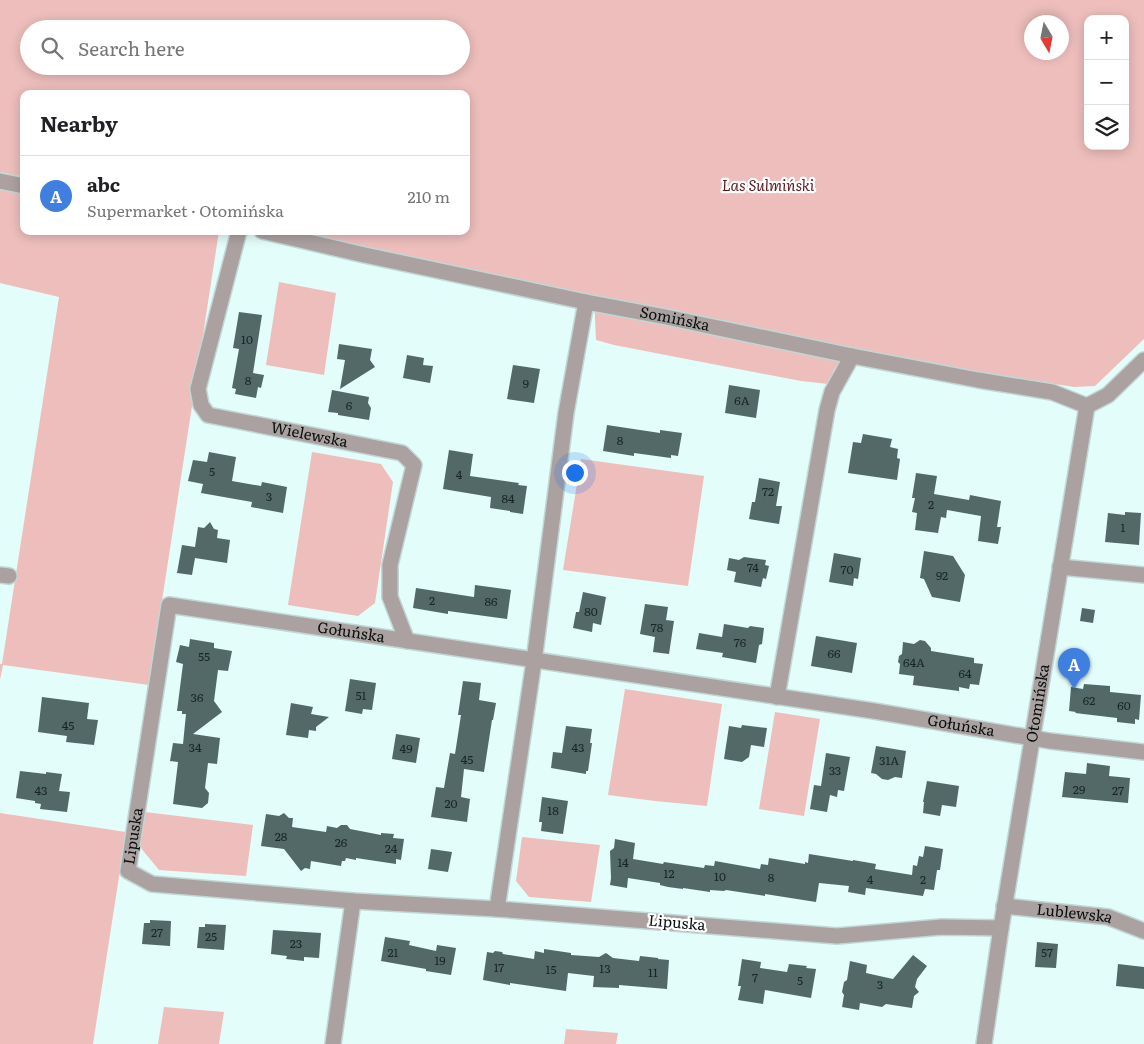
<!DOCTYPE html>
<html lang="en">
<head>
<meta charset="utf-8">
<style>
  body { margin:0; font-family:Literata,serif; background:#f6f6f6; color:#202124 }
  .controls { position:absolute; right:15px; top:15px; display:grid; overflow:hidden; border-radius:10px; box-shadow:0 2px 12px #0003 }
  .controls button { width:45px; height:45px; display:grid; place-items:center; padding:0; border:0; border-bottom:1px solid #e0e0e0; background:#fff; color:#202124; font:25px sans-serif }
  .compass { position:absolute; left:1024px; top:15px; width:45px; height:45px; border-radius:50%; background:#fff; box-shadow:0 2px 12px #0003; rotate:170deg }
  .you { position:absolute; left:574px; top:472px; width:18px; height:18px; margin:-12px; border:4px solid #fff; border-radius:50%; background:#1a73e8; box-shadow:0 0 0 8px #1a73e833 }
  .badge { display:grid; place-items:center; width:32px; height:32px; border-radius:50%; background:#db2777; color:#fff; font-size:16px; font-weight:700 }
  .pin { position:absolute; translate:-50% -41px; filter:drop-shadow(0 1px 2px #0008) }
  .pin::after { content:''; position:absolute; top:26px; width:18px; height:15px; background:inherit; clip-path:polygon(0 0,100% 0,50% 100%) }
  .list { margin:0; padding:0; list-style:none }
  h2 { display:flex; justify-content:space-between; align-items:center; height:65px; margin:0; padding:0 20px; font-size:21px }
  h2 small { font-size:16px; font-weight:400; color:#757577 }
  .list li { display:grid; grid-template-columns:32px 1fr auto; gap:15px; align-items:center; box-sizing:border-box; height:80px; padding:0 20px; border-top:1px solid #e0e0e0 }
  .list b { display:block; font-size:19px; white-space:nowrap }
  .list p { margin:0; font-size:16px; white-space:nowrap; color:#757577 }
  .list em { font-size:16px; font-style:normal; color:#757577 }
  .icon { flex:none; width:28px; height:28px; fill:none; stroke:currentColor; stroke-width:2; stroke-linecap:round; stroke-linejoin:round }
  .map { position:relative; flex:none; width:1144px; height:1044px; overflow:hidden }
  .search { position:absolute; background:#fff; box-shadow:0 2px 12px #0003; left:20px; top:20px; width:450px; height:55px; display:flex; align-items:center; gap:12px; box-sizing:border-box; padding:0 18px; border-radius:28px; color:#757577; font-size:19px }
  .panel { position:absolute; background:#fff; box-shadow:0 2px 12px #0003; left:20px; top:90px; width:450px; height:145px; border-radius:10px }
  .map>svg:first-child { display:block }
</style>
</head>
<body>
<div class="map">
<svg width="1144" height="1044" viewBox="0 0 1144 1044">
  <rect width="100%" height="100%" fill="#e3fdfb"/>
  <path fill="#edbebc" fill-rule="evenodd" d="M0 0H1144V339L1095 386 1074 387 984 373 856 349 835 368 828 384 801 381 614 345 596 340 594 297 286 231H466V94H24V177L0 172ZM1088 19H1125V146H1088ZM1032 22H1062V52H1032ZM29 29H461V66H29Z
    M0 184 24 189V231H219L149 685 3 665 0 680V664H2L59 297 0 283Z
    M279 282 336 293 324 375 266 365Z
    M312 452 381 464 393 482 375 603 358 616 288 605Z
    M581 459 704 476 688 586 563 570Z
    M625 689 722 704 707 806 655 801 608 795Z
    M775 712 820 719 804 816 759 809Z
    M145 812 253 825 246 876 159 870 140 847Z
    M0 813 126 832 93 1044H0Z
    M522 837 600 845 591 902 529 897 516 881Z
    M164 1007 224 1012 219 1044H158Z
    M566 1029 618 1033 616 1044H564Z"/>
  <path fill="#526968" d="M239 312 262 315 253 373 264 375 261 388 258 387 256 398 235 394 236 389 232 388 239 349 233 348Z
    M339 344 372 349 370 360 375 367 340 389 345 360 337 359Z
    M407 355 424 358 423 365 433 366 430 383 403 378Z
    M513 365 540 369 534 403 507 399Z
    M729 385 760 390 756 418 725 413Z
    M332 390 369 397 368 403 371 408 369 420 338 415V413L328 412Z
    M607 425 660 433V430L682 433 678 456 671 455V458L634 453V456L603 451Z
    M863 434 892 439 890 447 898 449 897 458 900 459 897 480 848 473 853 442 861 443Z
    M449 450 473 454 470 476 519 483 518 485 527 486 523 514 510 512V511L490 508 491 497 443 489Z
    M209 452 236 457 232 481 261 486 262 482 287 487 283 513 251 507 252 502 201 493 203 484 188 481 193 460 207 462Z
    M916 473 937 476 934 494 969 500 970 495 1001 501 997 527H1001L998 544 978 541 981 516 947 510 946 518 941 517 938 533 915 530 917 513 912 512 915 498H912Z
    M759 478 780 482 776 506H782L779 524 749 519 752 502H755Z
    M1125 512 1141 513 1139 545 1105 542 1108 513 1125 515Z
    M210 522 214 529 218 530 217 538 230 540 227 563 195 558 192 575 177 573 182 545 195 547 198 527 204 528Z
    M924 551 953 556 965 575 960 602 932 597 924 579 920 578Z
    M834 553 861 558 858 579 854 578 853 586 829 582Z
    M744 557 766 560 765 565 769 566 766 579 763 578 761 587 734 582 736 572 727 570 729 558 739 560Z
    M475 585 511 590 507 619 448 611V614L413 608 416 588 474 597Z
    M583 592 606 597 601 625 593 623 592 632 573 628 576 612H579Z
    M645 604 668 607 666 620 674 621 669 654 653 652 655 637 640 634Z
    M1082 608 1095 610 1093 623 1080 621Z
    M724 624 748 628 750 626 764 628 762 644 759 645 756 663 722 657 723 653 696 649 699 633 722 637Z
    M816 636 857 643 852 673 811 666Z
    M190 639 214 643V648L232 651 228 671 218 670 214 701 222 712 193 734 220 738 217 764 208 763 205 788 209 793 208 803 202 808 173 804 178 762 170 761 173 743 183 744 186 714H182V711H177L183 664 176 662 180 645 189 647Z
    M920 640 925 641 931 648V651L974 658V663L983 664 979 685 970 684 969 689 959 687V691L913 685 914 676 899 674 900 664 898 662 899 656 902 654 903 642 914 644Z
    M350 679 376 683 372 710 363 709 362 714 345 711Z
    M463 681 481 683 479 700 496 703 493 720H492L484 772 464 769 461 797 470 799 467 822 431 817 436 787 444 788 450 753 455 754 461 715H458Z
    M1084 684 1110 686V692L1141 695 1139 720 1135 719V724L1117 722V718L1075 713 1076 712 1069 711 1071 687 1083 689Z
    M42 697 89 703 87 719 98 720 94 745 66 742 67 736 38 732Z
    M291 703 313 707 311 714 329 717 316 727V731L309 730 308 738 286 735Z
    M742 725 767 728 764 747 751 745 749 757 742 762 724 759 729 726 741 728Z
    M566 726 592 729 590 743H592L588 771H586V774L551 768 553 752 562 753Z
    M396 734 420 738 416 763 392 759Z
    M876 746 906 751 902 778 895 777 888 780 882 779 876 774 871 773Z
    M826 753 850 757 844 791 838 790 837 797 830 795 827 812 810 809 814 785 821 786Z
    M1087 763 1110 766 1109 776 1130 778 1128 803 1062 797 1065 772 1086 774Z
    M20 771 46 774V772L62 774 59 791 70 792 67 812 40 809 41 804 35 803V801L16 798Z
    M927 781 959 786 956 807 942 805 940 816 923 813 924 802H923Z
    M542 797 568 801 563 834 541 831 542 822H539Z
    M284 813 289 818H293L292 827 326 832 327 826 337 828 341 825H347L350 829 381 835V833L394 834 393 838 404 839 401 860 396 859V864L356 858V860L346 858 345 861H342L341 866 311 861 310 869 305 868 301 871 284 849 261 846 266 814 279 816Z
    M615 839 635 843 633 859 663 864 664 862 704 868 705 865 714 866 715 861 760 869 761 864 768 865 769 858 805 864V862L808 863 809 854 853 861V860L876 864 875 869 912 875 913 865 917 866 919 856 923 857 925 846 943 849 940 870H937L934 890 925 889 923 896 866 888 865 895 848 892 849 886 819 883 816 902 765 894V896L726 890 724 891 710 890V892L683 888V889L668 887 660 885V883L628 878 627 888 610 885 611 878 610 851 614 848Z
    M431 849 452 852 448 872 428 869Z
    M150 920 171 921 170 946 142 944 144 923H150Z
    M205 924 226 925 224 950 197 948 199 927H205Z
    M273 930 321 933 319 958 304 957V961L286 959 287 956 271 954Z
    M385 937 410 941 409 945 436 951 437 945 456 948 451 975 426 971V969L381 961Z
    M1037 942 1058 944 1056 968 1035 967Z
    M544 949 571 953V955L599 957 606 953 613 958 639 961 640 956 658 958V959L669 960 667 989 619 985V988L593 987 594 976 568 973 566 991 510 983V985L483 980 487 952 493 953 495 951 502 952 503 954 534 959 535 951 544 953Z
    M913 955 927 966 917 979 915 987 919 992 914 996 912 1008 886 1004 882 1007 860 1003 859 1010 842 1007 844 995 842 992 844 982 847 980 850 961 867 965 866 973 893 979Z
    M742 959 761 962 760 968 787 972 789 964 807 966 806 968 816 969 811 998 765 990 763 1004 738 1000 741 986H738Z
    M1118 964 1144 967V989L1116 986Z"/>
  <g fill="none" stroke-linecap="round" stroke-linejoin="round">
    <defs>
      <g id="minor">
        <path d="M0 181 24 186"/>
        <path id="s1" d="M239 231 198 389 201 405 208 415 402 453 414 465 390 565V597L407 641"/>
        <path id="s2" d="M262 231 360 254 586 302 666 317 852 356 978 380 1052 392 1087 406"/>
        <path d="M1087 406 1108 395 1144 360"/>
        <path d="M1060 567 1144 575"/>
        <path d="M0 575 9 576"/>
        <path d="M777 697 827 410 832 392 852 356"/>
        <path id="s3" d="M1004 906 1108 917 1144 931"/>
        <path d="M497 909 534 661 566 413 586 302"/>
        <path id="s4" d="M1001 928 942 927 837 936 497 909 353 901 152 884 128 871 169 605 874 711 1050 741 1144 752"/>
        <path d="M333 1044 353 901"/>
        <path id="s5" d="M984 1044 1001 928 1087 406"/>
      </g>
    </defs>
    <use href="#minor" stroke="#c0d7d5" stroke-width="18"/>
    <use href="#minor" stroke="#aba1a0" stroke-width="15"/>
  </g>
  <g text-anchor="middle" stroke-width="4.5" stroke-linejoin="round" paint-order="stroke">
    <g font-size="12" fill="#192624">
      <text x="247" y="344">10</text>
      <text x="248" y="385">8</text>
      <text x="526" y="388">9</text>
      <text x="742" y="405">6A</text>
      <text x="349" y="410">6</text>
      <text x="620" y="445">8</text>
      <text x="212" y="476">5</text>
      <text x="459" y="479">4</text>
      <text x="768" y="496">72</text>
      <text x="269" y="501">3</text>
      <text x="508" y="503">84</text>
      <text x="931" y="509">2</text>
      <text x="1123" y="532">1</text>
      <text x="753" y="572">74</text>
      <text x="847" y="574">70</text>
      <text x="942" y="580">92</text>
      <text x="432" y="605">2</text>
      <text x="491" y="606">86</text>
      <text x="591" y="616">80</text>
      <text x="657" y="632">78</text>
      <text x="740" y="647">76</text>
      <text x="834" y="658">66</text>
      <text x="204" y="661">55</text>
      <text x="914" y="667">64A</text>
      <text x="965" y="678">64</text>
      <text x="361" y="700">51</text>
      <text x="197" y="702">36</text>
      <text x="1089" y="705">62</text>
      <text x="1124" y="710">60</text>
      <text x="68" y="730">45</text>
      <text x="195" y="752">34</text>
      <text x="578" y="752">43</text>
      <text x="406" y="753">49</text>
      <text x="467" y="764">45</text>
      <text x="889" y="765">31A</text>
      <text x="835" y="775">33</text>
      <text x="1079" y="794">29</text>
      <text x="41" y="795">43</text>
      <text x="1118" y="795">27</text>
      <text x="451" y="808">20</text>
      <text x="553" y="815">18</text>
      <text x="281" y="841">28</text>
      <text x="341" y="847">26</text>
      <text x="391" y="853">24</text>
      <text x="623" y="867">14</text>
      <text x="669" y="878">12</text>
      <text x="720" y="881">10</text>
      <text x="771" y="882">8</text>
      <text x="870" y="884">4</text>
      <text x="923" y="884">2</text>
      <text x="157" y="937">27</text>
      <text x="211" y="941">25</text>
      <text x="296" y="948">23</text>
      <text x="393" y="957">21</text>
      <text x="1047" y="957">57</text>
      <text x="440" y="965">19</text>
      <text x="499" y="972">17</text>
      <text x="605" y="973">13</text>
      <text x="551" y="974">15</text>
      <text x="653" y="977">11</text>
      <text x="755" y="982">7</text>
      <text x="800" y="985">5</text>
      <text x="880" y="989">3</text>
    </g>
    <g font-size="15" font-style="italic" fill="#5d191e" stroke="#fff">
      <text x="768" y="191">Las Sulmiński</text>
    </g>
    <g font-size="15" fill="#060f0e" stroke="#fff">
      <text dy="5" stroke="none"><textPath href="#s2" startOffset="422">Somińska</textPath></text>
      <text dy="5" stroke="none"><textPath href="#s1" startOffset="295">Wielewska</textPath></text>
      <text dy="5" stroke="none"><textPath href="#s4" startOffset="1332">Gołuńska</textPath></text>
      <text dy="5" stroke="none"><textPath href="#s5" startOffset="345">Otomińska</textPath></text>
      <text dy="5" stroke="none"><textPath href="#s4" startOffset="1949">Gołuńska</textPath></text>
      <text dy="5" stroke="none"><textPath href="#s4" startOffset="914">Lipuska</textPath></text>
      <text dy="5" stroke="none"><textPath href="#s3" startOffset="71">Lublewska</textPath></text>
      <text transform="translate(677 923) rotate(5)" y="5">Lipuska</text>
    </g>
  </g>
</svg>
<div class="controls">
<button>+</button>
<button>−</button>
<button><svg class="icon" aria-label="layers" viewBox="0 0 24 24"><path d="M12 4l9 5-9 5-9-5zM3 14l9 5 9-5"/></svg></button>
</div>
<svg class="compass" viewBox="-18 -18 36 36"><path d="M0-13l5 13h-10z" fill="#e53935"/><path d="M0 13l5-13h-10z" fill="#757577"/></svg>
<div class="you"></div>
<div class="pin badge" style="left:1074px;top:689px;background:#3f7fe0">A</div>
<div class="search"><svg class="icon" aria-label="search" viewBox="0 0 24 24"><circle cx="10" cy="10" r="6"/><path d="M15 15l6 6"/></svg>Search here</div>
<section class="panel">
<h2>Nearby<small></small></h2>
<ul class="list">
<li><span class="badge" style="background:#3f7fe0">A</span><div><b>abc</b><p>Supermarket · Otomińska</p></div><em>210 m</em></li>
</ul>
</section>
</div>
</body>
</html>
